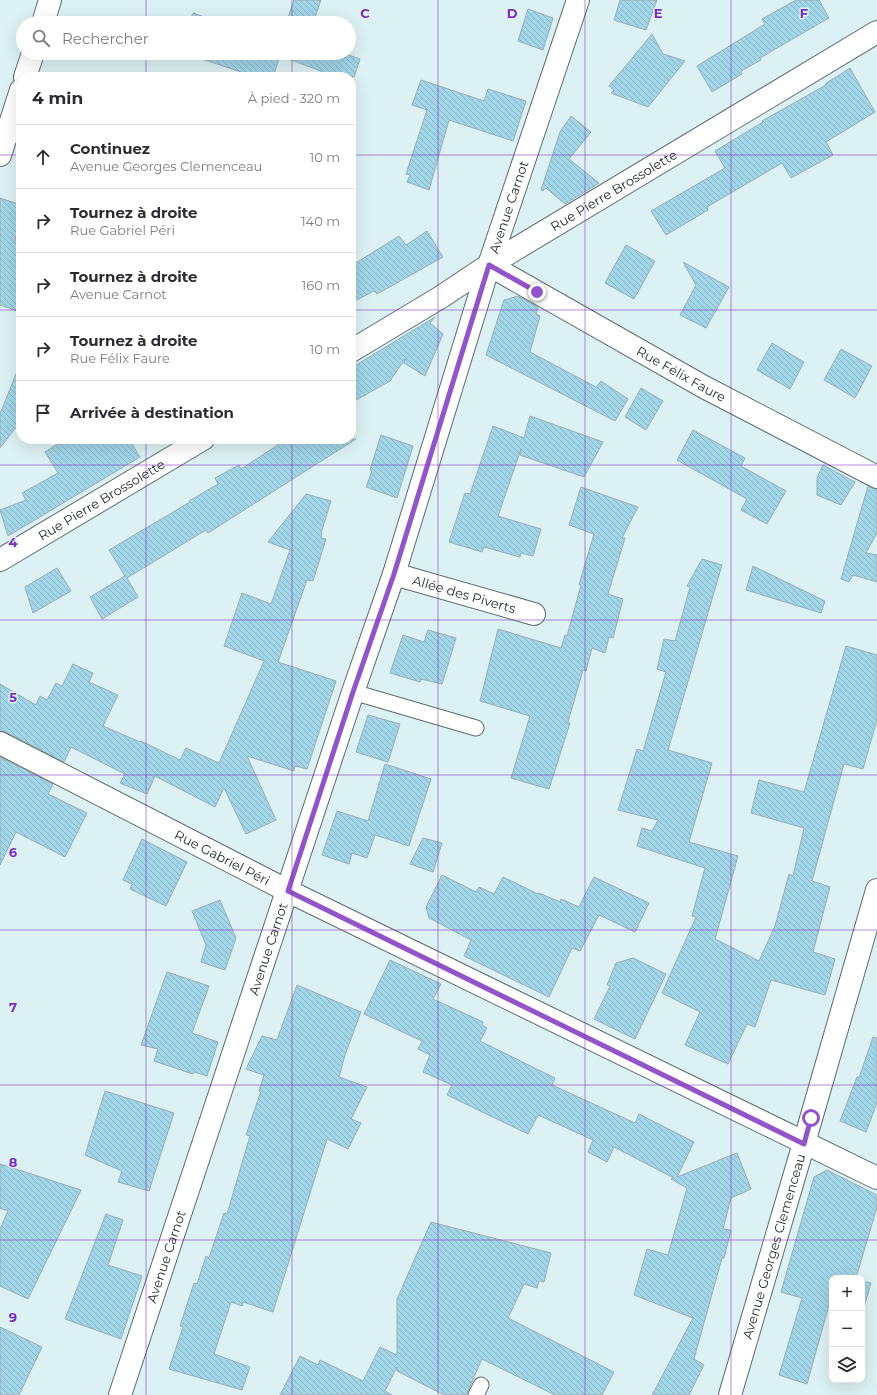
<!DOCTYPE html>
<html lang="fr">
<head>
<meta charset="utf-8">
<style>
  body { margin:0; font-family:Montserrat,sans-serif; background:#f7f7f7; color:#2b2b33 }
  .controls { position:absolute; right:12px; bottom:12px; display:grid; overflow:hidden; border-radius:8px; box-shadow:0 4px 16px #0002 }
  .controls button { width:36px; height:36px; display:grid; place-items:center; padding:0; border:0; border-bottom:1px solid #e1e1e2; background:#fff; color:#2b2b33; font:20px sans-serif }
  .stop { position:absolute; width:12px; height:12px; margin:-9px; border:3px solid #9354ca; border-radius:50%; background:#fff }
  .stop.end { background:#9354ca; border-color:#fff; box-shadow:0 1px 4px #0008 }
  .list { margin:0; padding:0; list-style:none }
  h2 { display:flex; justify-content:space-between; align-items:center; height:52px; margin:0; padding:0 16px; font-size:17px }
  h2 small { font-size:13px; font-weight:400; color:#7c7c81 }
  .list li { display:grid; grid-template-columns:26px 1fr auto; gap:12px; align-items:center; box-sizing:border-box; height:64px; padding:0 16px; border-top:1px solid #e1e1e2 }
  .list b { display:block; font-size:15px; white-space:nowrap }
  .list p { margin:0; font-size:13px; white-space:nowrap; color:#7c7c81 }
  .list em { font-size:13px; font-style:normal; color:#7c7c81 }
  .icon { flex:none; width:22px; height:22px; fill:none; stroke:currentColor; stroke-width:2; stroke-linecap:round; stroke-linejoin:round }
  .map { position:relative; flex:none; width:877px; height:1395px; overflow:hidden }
  .search { position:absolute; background:#fff; box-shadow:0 4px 16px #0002; left:16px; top:16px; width:340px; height:44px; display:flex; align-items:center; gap:10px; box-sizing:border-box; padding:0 14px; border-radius:22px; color:#7c7c81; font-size:15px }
  .panel { position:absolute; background:#fff; box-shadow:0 4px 16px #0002; left:16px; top:72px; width:340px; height:372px; border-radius:16px }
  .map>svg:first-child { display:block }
</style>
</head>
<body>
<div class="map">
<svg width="877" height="1395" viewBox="0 0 877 1395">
  <defs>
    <pattern id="building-back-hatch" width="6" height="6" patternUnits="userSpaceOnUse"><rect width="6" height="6" fill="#a1d5e8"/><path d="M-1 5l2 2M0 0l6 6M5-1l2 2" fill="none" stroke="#8ab7c7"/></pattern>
  </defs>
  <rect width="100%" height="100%" fill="#dcf1f3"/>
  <path fill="url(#building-back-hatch)" stroke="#9badb4" d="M294 0H321L313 23H286Z
    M620 0H657L646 30 614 20Z
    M796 0H819L829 18 760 58 761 60 741 71 742 74 712 92 697 66 765 24 762 19Z
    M528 9 553 18 543 50 518 41Z
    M193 13 222 23H189Z
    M652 34 663 54 685 61 648 107 611 93 614 90 609 86Z
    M184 53H343L360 59 354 77H319L321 71 280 56 273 77H240L241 72Z
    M850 68 875 112 826 142 833 155 791 178 782 163 707 207 708 210 666 235 651 211 725 168 715 151 763 122 762 121 776 113 826 85 825 84Z
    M421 80 484 101 488 89 526 101 513 141 449 120 429 190 407 182 410 175 406 174 427 110 412 105Z
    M571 116 591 132 569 159 599 183 565 204 546 188 543 191 541 190 560 132Z
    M0 198 21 205V222L15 240 21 242V312L0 305Z
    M427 231 443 257 377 294 374 291 351 303V266L399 236 406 245Z
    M626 245 655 261 634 299 605 283Z
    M683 262 729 287 706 328 680 315 696 285Z
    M518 296 538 307 536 314 540 316 530 352 596 387 601 381 628 399 615 421 486 355 504 300Z
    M435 317 430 323 443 334 425 376 404 363 405 359 390 381 351 403V368Z
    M772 343 804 362 790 389 757 370Z
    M841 349 872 366 855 398 824 380Z
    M20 364H21V421L0 448V414Z
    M641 388 663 401 646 430 625 417Z
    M530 416 603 442 584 477 520 455 521 449 498 516 541 529 533 556 521 553 520 557 484 547 482 552 449 542 465 493 470 494 493 426 524 438Z
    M693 430 745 458 741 466 786 491 767 524 741 510 747 499 677 460Z
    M381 435 413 446 397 498 366 487 372 471 370 470Z
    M65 439H129L140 457 8 536 0 510 26 500 22 493 58 473 45 452Z
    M287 439H356L208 533 206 530 127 578 138 597 102 619 90 597 125 576 109 550 190 502 189 501 218 484 215 478 239 465 241 469Z
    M823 465 855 482 841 505 817 495V478Z
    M868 486 877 489V533L866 553 877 555V582L853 575 849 582 841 579Z
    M581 487 638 507 622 538H625L608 594 623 599 613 638 609 637 605 653 592 648 586 671 583 670 568 722 570 723 549 789 511 778 530 716 480 701 498 629 561 648 565 635 567 636 581 585H579L594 534 569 525Z
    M306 494 331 501 321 533 322 534 321 538 326 539 313 581 307 580 278 662 336 681 307 769 295 766 294 771 247 756 276 820 246 834 224 788 215 807 155 776 147 794 120 783 125 774 71 747 64 762 6 732 0 731V684L36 705 40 696 47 700 56 683 62 686 73 664 93 673 89 682 118 695 103 726 140 742 141 741 180 760 186 748 219 763 264 661 224 646 242 593 271 604 290 550 268 542Z
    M702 559 722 565 668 750 712 763 689 842 738 856 715 939 759 961 775 926 789 874 793 876 804 828 751 813 759 780 804 792 846 646 877 655V720L863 769 844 764 812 881 830 887 813 952 835 959 825 995 771 980 755 1027 747 1024 728 1064 685 1045 700 1012 662 993 696 917 692 916 705 868 637 846 642 828 652 831 658 820 618 810 637 749 643 751 666 672 657 669 664 639 675 641 690 587 687 586Z
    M753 566 825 601 821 613 746 590Z
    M57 568 71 591 33 613 25 587Z
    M428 630 456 638 442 684 421 679 420 682 390 673 403 635 424 642Z
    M368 715 400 724 388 762 356 752Z
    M0 757 53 784 48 794 87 813 65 857 16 832 0 865Z
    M385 764 431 779 409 846 375 835 367 858 352 853 349 864 322 855 337 811 368 821Z
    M423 838 442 843 433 872 410 864Z
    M142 839 187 862 166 906 130 889 132 884 123 880Z
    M442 875 476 892 479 887 494 894 503 877 538 894 539 893 560 902 561 899 579 907 594 877 649 903 635 932 599 915 580 951 572 948 549 997 464 956 471 940 429 918 426 907Z
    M220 900 236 938 225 970 201 962 206 945 192 911Z
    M633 958 666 974 635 1039 594 1019 610 986 607 985 616 963Z
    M390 960 441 984 433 999 483 1022 482 1025 487 1028 480 1041 555 1078 552 1085 635 1123 639 1114 694 1142 677 1177 737 1153 751 1189 731 1198 723 1229 731 1230 724 1258H722L694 1359 704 1365 689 1395H652L693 1318 634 1295 647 1249 668 1255 687 1188 671 1179 674 1178 614 1147 607 1162 588 1152 593 1140 538 1115 528 1134 447 1095 452 1085 423 1072 430 1055 418 1049 422 1041 364 1014Z
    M167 972 209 986 192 1033 218 1042 207 1076 194 1072 193 1074 154 1061 158 1049 141 1045Z
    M297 985 361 1012 345 1055 339 1077 367 1087 351 1119 361 1123 348 1149 327 1139 273 1312 243 1302 242 1306 231 1302 214 1354 250 1367 242 1390 169 1369 183 1327 180 1326 194 1283 197 1284 206 1256 209 1258 224 1213 227 1214 250 1136 246 1135 261 1091H259L264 1075 246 1069 262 1036 277 1040Z
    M873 1037 877 1038V1103L866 1132 840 1121 857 1077 859 1078Z
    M105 1091 174 1113 149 1191 118 1182 122 1171 85 1155Z
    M0 1164 81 1190 28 1299 0 1286V1229L8 1211 0 1208Z
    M827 1170 877 1195V1207L856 1278H832V1306L829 1305 807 1384 779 1375 802 1298 781 1292 814 1177Z
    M106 1214 123 1220 108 1265 142 1276 121 1339 65 1319Z
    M431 1222 551 1253 544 1282 539 1281 537 1288 524 1284 508 1318 614 1372 602 1395H555L482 1359 466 1395H444L397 1371V1367L385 1391 392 1395H280L300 1356 318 1365 320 1360 363 1381 380 1347 397 1355V1299Z
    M862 1281 871 1283 862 1314Z
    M0 1327 42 1347 19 1395H0Z"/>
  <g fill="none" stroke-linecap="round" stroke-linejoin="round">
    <defs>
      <path id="service" d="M353 692 476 728
        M476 1395 481 1385"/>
      <g id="minor">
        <path d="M43 23 50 0"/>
        <path d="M25 77 33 53"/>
        <path d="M0 155 21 90"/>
        <path id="s1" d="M489 265 704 387 877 477"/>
        <path id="s2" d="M394 574 534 614"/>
        <path id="s3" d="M0 743 288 891 877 1178"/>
      </g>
      <g id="tertiary">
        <path id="s4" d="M351 351 441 297 489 265 877 32"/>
        <path id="s5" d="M0 560 203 439"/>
        <path id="s6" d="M120 1395 353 692 394 574 489 265 578 0"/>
        <path id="s7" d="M730 1395 804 1143 877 890"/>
      </g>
    </defs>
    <use href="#service" stroke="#5a6d6e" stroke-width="17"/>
    <use href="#minor" stroke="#5a6d6e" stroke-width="24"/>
    <use href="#tertiary" stroke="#5a6d6e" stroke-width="24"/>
    <use href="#service" stroke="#fff" stroke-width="15"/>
    <use href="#minor" stroke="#fff" stroke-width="22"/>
    <use href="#tertiary" stroke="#fff" stroke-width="22"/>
  </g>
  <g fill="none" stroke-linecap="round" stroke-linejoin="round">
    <path stroke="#9354ca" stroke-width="5" d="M537 292 489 265 394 574 353 692 288 891 804 1144 811 1118"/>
  </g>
  <path fill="none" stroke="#7b2cbf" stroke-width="1" stroke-opacity="0.55" d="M146 0V23M292 0V23M438 0V1395M585 0V1395M731 0V1395M146 53V77M292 53V77M0 155H21M351 155H877M0 310H21M351 310H877M146 439V1395M292 439V1395M0 465H877M0 620H877M0 775H877M0 930H877M0 1085H877M0 1240H877"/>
  <g text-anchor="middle" stroke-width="3" stroke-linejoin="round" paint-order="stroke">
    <g font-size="13" fill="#262e2f" stroke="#dcf1f3">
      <text dy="5" stroke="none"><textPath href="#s4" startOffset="308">Rue Pierre Brossolette</textPath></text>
      <text dy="5" stroke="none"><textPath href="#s6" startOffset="1250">Avenue Carnot</textPath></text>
      <text dy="5" stroke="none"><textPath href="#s1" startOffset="221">Rue Félix Faure</textPath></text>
      <text dy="5" stroke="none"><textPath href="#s5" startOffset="118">Rue Pierre Brossolette</textPath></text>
      <text dy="5" stroke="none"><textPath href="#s2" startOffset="73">Allée des Piverts</textPath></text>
      <text dy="5" stroke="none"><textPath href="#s3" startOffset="250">Rue Gabriel Péri</textPath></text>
      <text dy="5" stroke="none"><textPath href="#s6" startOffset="470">Avenue Carnot</textPath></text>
      <text dy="5" stroke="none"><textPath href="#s7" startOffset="155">Avenue Georges Clemenceau</textPath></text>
      <text dy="5" stroke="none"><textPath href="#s6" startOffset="146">Avenue Carnot</textPath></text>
    </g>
  </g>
  <g font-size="13" text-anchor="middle" font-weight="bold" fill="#7b2cbf" stroke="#dcf1f3" stroke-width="3" stroke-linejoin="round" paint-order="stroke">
    <text x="365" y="18">C</text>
    <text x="512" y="18">D</text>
    <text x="658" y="18">E</text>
    <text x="804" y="18">F</text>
    <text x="13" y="547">4</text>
    <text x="13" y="702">5</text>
    <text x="13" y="857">6</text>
    <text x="13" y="1012">7</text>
    <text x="13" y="1167">8</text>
    <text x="13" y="1322">9</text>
  </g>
</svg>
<div class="controls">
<button>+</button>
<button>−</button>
<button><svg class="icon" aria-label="layers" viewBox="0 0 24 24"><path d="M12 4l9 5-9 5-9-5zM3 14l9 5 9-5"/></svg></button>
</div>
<div class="stop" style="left:811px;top:1118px"></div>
<div class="stop end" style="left:537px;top:292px"></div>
<div class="search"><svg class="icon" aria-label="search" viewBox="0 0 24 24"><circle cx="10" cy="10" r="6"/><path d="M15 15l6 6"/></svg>Rechercher</div>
<section class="panel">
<h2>4 min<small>À pied · 320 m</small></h2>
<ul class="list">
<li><svg class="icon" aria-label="ahead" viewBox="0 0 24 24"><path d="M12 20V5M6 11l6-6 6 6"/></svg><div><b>Continuez</b><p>Avenue Georges Clemenceau</p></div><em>10 m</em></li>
<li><svg class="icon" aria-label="right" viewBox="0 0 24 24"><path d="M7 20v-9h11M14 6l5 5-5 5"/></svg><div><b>Tournez à droite</b><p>Rue Gabriel Péri</p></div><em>140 m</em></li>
<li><svg class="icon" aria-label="right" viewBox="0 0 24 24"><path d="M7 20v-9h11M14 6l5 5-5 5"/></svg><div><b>Tournez à droite</b><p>Avenue Carnot</p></div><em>160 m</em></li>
<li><svg class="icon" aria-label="right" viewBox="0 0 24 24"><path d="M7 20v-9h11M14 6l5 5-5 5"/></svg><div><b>Tournez à droite</b><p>Rue Félix Faure</p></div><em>10 m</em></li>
<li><svg class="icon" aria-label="arrive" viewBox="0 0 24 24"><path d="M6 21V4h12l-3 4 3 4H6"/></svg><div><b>Arrivée à destination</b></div></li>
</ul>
</section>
</div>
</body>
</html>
